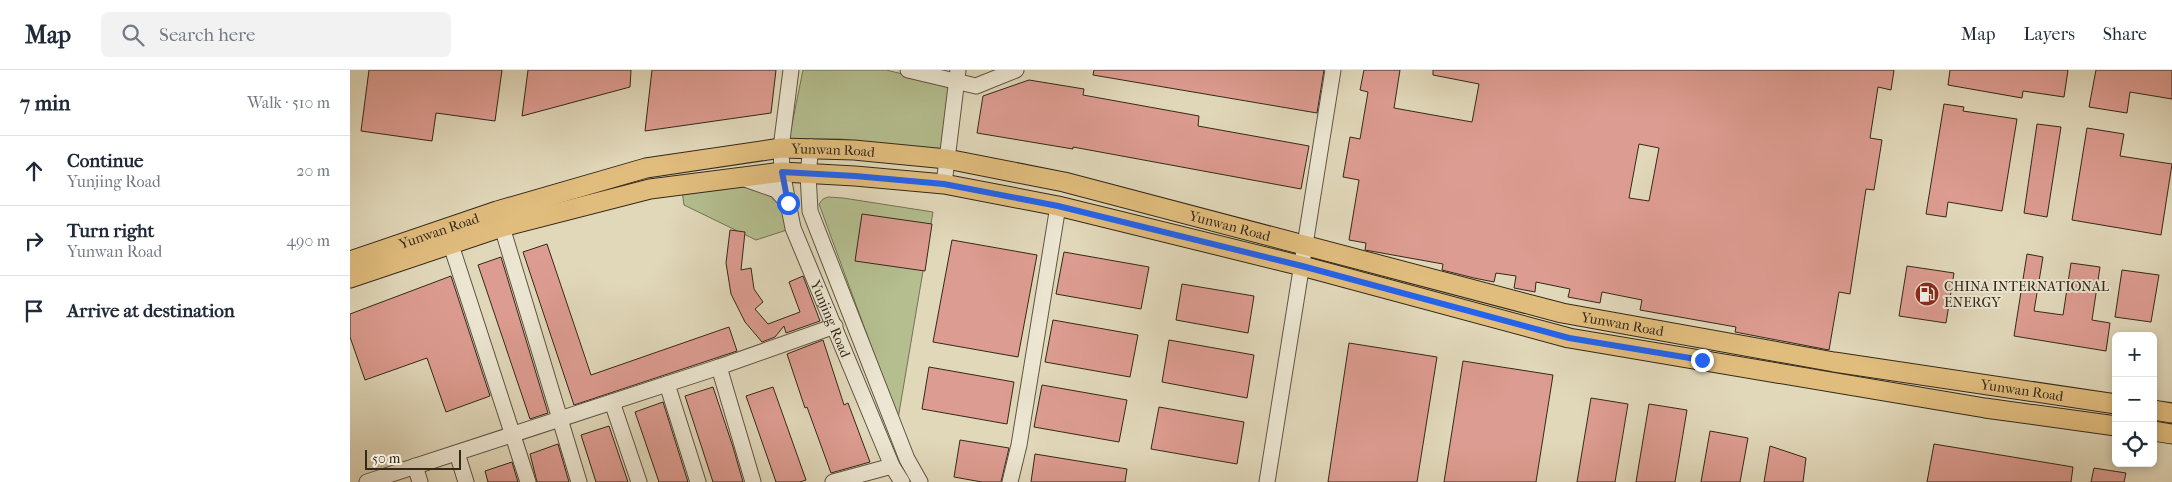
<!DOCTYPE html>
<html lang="en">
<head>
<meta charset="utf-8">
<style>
  body { margin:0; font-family:"IM FELL French Canon",serif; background:#f2f2f3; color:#1f2937 }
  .controls { position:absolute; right:15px; bottom:15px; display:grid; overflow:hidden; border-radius:8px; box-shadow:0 2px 8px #0003 }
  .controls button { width:45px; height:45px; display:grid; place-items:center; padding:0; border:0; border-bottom:1px solid #e0e1e3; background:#fff; color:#1f2937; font:25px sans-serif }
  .scale { position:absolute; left:15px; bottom:12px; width:96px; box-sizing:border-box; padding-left:5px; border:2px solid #342819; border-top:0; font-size:14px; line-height:18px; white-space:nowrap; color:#342819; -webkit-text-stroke:4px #ece6d2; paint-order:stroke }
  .stop { position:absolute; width:15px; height:15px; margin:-11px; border:4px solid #2563eb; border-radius:50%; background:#fff }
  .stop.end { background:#2563eb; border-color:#fff; box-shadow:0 1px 5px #0008 }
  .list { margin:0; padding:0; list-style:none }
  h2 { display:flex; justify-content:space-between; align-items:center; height:65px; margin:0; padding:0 20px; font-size:21px }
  h2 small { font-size:16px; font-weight:400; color:#747a83 }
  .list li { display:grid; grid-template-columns:32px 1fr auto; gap:15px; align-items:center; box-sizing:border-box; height:70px; padding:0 20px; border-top:1px solid #e0e1e3 }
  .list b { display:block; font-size:19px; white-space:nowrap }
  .list p { margin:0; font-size:16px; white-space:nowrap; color:#747a83 }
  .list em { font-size:16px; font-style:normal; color:#747a83 }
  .icon { flex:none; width:28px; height:28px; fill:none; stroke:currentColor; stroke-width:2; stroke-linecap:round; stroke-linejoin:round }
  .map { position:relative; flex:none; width:1822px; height:412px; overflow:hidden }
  header { display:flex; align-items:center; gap:30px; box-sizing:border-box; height:70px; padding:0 25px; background:#fff; border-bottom:1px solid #e0e1e3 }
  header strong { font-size:24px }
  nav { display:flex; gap:28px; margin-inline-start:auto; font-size:18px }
  .search { width:350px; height:45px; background:#f2f2f3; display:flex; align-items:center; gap:12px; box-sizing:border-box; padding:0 18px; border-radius:8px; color:#747a83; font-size:19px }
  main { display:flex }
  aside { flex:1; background:#fff }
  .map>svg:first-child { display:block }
</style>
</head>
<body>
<header>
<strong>Map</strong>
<div class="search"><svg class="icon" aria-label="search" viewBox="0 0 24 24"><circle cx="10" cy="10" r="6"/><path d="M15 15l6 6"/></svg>Search here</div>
<nav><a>Map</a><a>Layers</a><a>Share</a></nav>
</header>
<main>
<aside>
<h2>7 min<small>Walk · 510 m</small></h2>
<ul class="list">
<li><svg class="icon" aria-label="ahead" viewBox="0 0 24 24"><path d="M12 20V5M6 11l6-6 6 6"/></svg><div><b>Continue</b><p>Yunjing Road</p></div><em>20 m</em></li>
<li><svg class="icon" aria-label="right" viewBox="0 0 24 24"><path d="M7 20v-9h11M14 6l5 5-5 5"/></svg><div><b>Turn right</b><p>Yunwan Road</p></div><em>490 m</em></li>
<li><svg class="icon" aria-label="arrive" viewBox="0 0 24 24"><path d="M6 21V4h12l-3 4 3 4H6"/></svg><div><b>Arrive at destination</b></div></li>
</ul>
</aside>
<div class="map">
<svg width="1822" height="412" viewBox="0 0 1822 412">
  <rect width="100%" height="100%" fill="#e1d8ba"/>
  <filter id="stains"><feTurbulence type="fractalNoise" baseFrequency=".004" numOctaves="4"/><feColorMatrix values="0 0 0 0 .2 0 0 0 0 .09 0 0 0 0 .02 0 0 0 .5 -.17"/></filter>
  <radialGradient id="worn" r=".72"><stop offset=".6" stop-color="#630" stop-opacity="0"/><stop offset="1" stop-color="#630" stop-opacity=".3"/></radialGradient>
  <path fill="#b4be8f" stroke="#747354" d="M453 0H536L602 16 594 82 491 69H439Z
    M432 102 443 158 406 170 334 135 331 114Z
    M478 127 493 128 583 142 548 349 469 134 473 129Z"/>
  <path fill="#dd9c91" stroke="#342819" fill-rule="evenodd" d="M19 0H152L145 51 86 43 82 71 11 61Z
    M178 0H281L280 17 172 46Z
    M302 0H426L421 43 295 61Z
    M744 0H974L967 43 743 5Z
    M1014 0H1050L1044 38 1122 52 1129 14 1083 5V0H1544L1541 20 1528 17 1520 68 1532 70 1524 120 1516 119 1500 224 1489 222 1479 280 1385 262 1386 257 1290 240 1292 230 1252 222 1250 233 1218 227 1220 219 1186 212 1185 222 1164 218 1166 206 1146 203 1144 212 1124 208 1092 200 1093 194 1015 180 1016 173 999 170 1009 110 993 107 1000 67 1010 69 1018 22 1010 20ZM1289 74 1309 78 1299 131 1279 128Z
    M1600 0H1718L1714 27 1673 21 1672 28 1598 15Z
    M1746 0H1822V29L1780 22 1777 43 1739 37Z
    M679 10 734 19 733 25 849 46 848 56 959 76 951 119 723 77V79L627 63 633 26Z
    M1594 34 1614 37 1613 41 1667 49 1652 141 1598 132 1596 147 1576 144Z
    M1687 54 1711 57 1697 147 1674 143Z
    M1737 58 1774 64 1770 86 1822 94 1811 165 1722 150Z
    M512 144 582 154 575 201 505 191Z
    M380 160 395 162 391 200 401 198 404 219 413 232 405 239 418 254 450 242 439 212 453 206 470 251 436 263 434 256 425 267 412 272 395 252 381 224 376 193Z
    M602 170 687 185 668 287 583 272Z
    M197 174 241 305 379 257 387 281 224 335 173 182Z
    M714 182 799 197 791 239 706 224Z
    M1677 184 1693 187 1684 241 1713 245 1721 193 1750 197 1742 250 1760 253 1756 281 1664 266Z
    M151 187 198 343 180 349 128 195Z
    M1557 196 1604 203 1596 253 1549 246Z
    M1772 200 1809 205 1801 252 1765 247Z
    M101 206 140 326 96 342 77 288 15 310 0 267V244Z
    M832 214 904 226 898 263 826 250Z
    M703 250 788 265 780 307 695 292Z
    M473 270 494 335 498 333 520 392 481 403 457 337 455 338 437 284Z
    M819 270 904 285 897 328 812 312Z
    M999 273 1087 287 1067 412H978Z
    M1113 291 1203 305 1186 412H1094Z
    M579 297 664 312 657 354 572 339Z
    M692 315 777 330 769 372 684 357Z
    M363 317 383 377 393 412H363L335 326Z
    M423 317 456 410 450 412H426L396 326Z
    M1241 328 1278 334 1265 412H1227Z
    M313 332 338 412H309L285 342Z
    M1299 334 1337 340 1325 412H1286Z
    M809 337 894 352 887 394 801 379Z
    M259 356 278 412H246L231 365Z
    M1360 361 1398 368 1390 412H1351Z
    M610 370 659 378 651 412H632L604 407Z
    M208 374 219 412H187L180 384Z
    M1584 374 1723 397 1721 412H1577Z
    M1420 376 1456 388 1453 412H1414Z
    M685 384 777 399 775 412H681Z
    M162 392 168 412H138L135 401Z
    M1744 398 1776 403 1774 412H1741Z"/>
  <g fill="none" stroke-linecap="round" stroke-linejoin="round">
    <defs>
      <g id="minor">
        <path id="s1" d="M441 0 431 78 432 102 443 158 542 396 552 412"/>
        <path d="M558 0 626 16 666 0"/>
        <path d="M461 77 458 104 460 141 557 389 570 412"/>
        <path d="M392 108 426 120 438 133"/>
        <path d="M594 114 608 0"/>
        <path d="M152 157 229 412"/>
        <path d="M101 175 178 412"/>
        <path d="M369 297 403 412"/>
        <path d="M317 314 348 412"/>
        <path d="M262 332 289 412"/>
        <path d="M107 383 116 412"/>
        <path d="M65 396 70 412"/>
        <path d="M17 412 369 297 485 256"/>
        <path d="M483 412 542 396"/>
        <path d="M660 412 669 375 708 136"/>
        <path d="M917 412 983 0"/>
      </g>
      <g id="major">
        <path id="s2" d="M0 191 147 141 296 98 431 78 504 80 597 89 714 112 1212 243 1484 292 1766 334"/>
        <path d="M0 208 152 157 300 119 432 102 505 106 594 114 708 136 952 196 1219 268 1635 338 1766 356"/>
        <path d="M1803 340 1822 343"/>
        <path d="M1803 361 1822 364"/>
      </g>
    </defs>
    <use href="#minor" stroke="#5f5441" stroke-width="17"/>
    <use href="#major" stroke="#342819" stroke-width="21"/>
    <use href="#minor" stroke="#ece6d2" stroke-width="15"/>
    <use href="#major" stroke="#e0bc7d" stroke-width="19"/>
  </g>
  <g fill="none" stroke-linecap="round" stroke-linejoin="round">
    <path stroke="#2563eb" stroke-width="6" d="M438 133 432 102 505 106 594 114 708 136 952 196 1219 268 1352 290"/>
  </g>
  <defs>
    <symbol id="fuel-disc" viewBox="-11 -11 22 22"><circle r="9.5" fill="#8f2418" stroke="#ece6d2"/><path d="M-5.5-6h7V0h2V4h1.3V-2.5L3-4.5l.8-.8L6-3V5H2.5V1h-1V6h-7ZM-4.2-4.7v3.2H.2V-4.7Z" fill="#fff"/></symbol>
  </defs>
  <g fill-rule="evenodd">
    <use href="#fuel-disc" x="1563" y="210" width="28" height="28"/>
  </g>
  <g text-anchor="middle" stroke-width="4" stroke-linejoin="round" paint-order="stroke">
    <g font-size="14" fill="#342819" stroke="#ece6d2">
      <text dy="5" stroke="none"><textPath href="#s2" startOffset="499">Yunwan Road</textPath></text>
      <text dy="5" stroke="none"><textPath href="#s2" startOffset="904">Yunwan Road</textPath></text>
      <text dy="5" stroke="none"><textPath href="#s2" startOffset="94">Yunwan Road</textPath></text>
      <text dy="5" stroke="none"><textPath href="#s1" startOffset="258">Yunjing Road</textPath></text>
      <text dy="5" stroke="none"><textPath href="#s2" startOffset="1309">Yunwan Road</textPath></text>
      <text dy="5" stroke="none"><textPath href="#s2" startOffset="1714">Yunwan Road</textPath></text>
    </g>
    <g font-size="14" fill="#342819" stroke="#ece6d2" text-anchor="start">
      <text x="1594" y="221">CHINA INTERNATIONAL<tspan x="1594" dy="16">ENERGY</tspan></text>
    </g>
  </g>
  <rect width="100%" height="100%" filter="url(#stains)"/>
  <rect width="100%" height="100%" fill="url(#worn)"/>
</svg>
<div class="controls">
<button>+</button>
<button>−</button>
<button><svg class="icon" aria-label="locate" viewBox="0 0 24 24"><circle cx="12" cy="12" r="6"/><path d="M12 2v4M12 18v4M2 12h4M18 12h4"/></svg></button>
</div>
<div class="scale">50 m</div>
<div class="stop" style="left:438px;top:133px"></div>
<div class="stop end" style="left:1352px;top:290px"></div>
</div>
</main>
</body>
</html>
